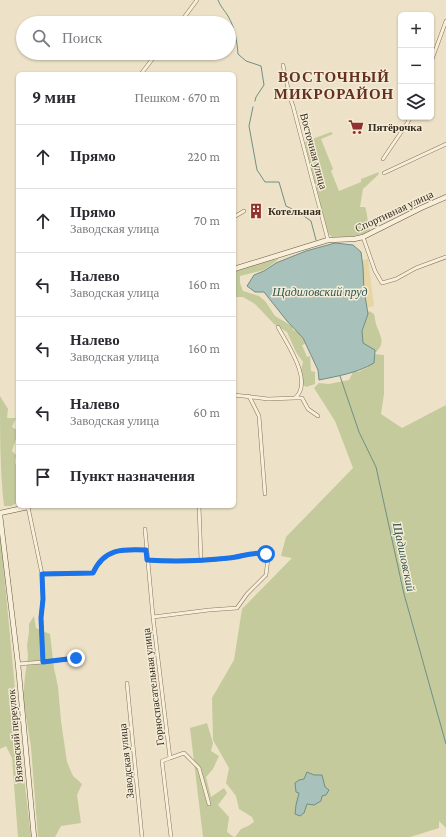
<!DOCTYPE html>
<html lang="ru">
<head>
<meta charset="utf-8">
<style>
  body { margin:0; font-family:"Crimson Pro",serif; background:#f2f2f3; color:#2b2b33 }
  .controls { position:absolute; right:12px; top:12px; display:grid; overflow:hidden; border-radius:6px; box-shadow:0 1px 3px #0004 }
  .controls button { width:36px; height:36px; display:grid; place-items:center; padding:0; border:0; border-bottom:1px solid #e1e1e2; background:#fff; color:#2b2b33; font:20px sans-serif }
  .stop { position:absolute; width:12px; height:12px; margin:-9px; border:3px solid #1a73e8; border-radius:50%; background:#fff }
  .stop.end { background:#1a73e8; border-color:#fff; box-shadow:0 1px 4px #0008 }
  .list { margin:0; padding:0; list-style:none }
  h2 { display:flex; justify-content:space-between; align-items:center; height:52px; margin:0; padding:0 16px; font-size:17px }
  h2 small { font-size:13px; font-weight:400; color:#7c7c81 }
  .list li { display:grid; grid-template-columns:26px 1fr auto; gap:12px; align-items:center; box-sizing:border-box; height:64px; padding:0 16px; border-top:1px solid #e1e1e2 }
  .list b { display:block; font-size:15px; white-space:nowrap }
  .list p { margin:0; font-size:13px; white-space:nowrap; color:#7c7c81 }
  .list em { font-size:13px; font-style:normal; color:#7c7c81 }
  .icon { flex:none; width:22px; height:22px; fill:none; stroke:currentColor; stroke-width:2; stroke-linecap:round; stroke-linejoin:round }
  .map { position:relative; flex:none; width:446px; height:837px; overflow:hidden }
  .search { position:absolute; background:#fff; box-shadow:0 1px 3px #0004; left:16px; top:16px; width:220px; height:44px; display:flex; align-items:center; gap:10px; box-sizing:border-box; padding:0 14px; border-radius:22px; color:#7c7c81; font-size:15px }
  .panel { position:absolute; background:#fff; box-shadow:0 1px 3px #0004; left:16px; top:72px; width:220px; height:436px; border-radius:6px }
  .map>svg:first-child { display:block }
</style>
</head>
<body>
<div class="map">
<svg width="446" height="837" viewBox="0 0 446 837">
  <rect width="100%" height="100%" fill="#ede2c7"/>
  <path fill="#c4ca9b" d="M331 132 333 134 321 139 333 169 331 171 339 191 361 182V179L379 172 378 175 363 189 360 207H365C368 215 367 222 370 230L363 234 353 236 332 237 328 233 305 143 307 141Z
    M279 259 264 270 240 276V283L243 291 259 296 265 301 275 316 292 326 293 330C300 332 303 337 305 344L302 345 307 357 310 356 311 371 315 372V384L306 387 302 384 301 370 303 362 296 352 287 332 274 324 255 304 243 297H234V272L266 261Z
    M369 311 374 314C375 317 375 321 376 324 380 336 387 343 374 354L384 355V394L381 414 402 428 446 405V828L439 821V828L410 837H235L241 829 248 826 254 822 252 817 239 809 236 796 226 783 229 768 213 740 212 698 234 660 242 609 292 558 281 556 286 537 353 468 335 421 314 388 319 383 329 384 349 380 354 370 358 372 368 367 362 350 361 318Z
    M0 396 8 409 7 418H16L12 427 17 430C18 437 14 444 12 451L16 455 15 463 18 466V493L16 496 17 503 11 506H4C0 472 0 430 0 396Z
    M0 530 20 742 31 837H18L12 758 6 746 0 749Z
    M34 616 36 628 50 634 54 668 58 687 61 721 67 762 73 776 82 784 77 795 81 823 61 826 55 837H38L31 747 23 698 25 676 28 657 27 645 29 632V624Z
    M207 723 213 743 211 751 219 756 213 769 206 777 211 797 224 788 227 793 218 805 229 817 227 832 234 837H203L190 728Z"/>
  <path fill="#e7d6a5" d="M368 258 374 306 366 308 362 261Z"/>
  <path fill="#a8c1ba" stroke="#6f8f87" d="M335 243 353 245 361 252 363 267 364 290 368 314 362 331 363 343 375 350 374 363C357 373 338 376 319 380L318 370 303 338 287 321 264 292H255L247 286 254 275 264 271 276 263 306 251Z
    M307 772 314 775H322L325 787 329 790 326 795 322 796 321 801 314 805 307 804 304 813 300 816 295 814 296 805 299 793 296 792 295 783 299 780 304 779Z"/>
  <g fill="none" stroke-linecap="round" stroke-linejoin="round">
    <path stroke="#6f8f87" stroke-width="1" d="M218 0C220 6 225 11 228 16 235 28 237 41 238 54L246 61 261 66 264 85 256 97 255 101
      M253 107 249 126 257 170 265 182H279L286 206 298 212 311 221 316 240
      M340 376 359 432 376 467 404 594 446 744"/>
    <defs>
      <path id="street" d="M180 23 197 0
        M431 62 446 21
        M283 65 290 98 293 106 328 240
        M141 74 157 53
        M383 159 408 122 410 117
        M384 173 446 144
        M234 217 244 211
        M363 237 375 271 382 283 396 279 416 268 446 257
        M278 327C287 344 314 382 295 398H302L308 409 318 416
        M234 395 268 399 295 398
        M249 396 259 416 265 494
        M199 506 201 560
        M145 529 153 617 170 758 162 761 171 837
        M147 560C174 562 202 561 229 558 241 557 253 551 266 554L268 558 266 575 247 594 237 608 209 610 153 617
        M42 574 93 573C104 548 123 549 147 550
        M43 662 76 658
        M18 664 43 662 41 618 43 599 42 574 28 507
        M127 683 142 837
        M170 758 184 753 199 768 209 804"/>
      <path id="secondary" d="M234 269 328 240 354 239 363 237 421 208 446 197
        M0 513 28 507V506
        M0 515 18 664 34 837"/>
    </defs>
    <use href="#street" stroke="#87745d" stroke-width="4"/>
    <use href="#secondary" stroke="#695540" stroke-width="5.5"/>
    <use href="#street" stroke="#f8efda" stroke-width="3"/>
    <use href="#secondary" stroke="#f8efda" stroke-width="4.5"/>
  </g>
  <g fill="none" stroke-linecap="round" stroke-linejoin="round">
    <path stroke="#1a73e8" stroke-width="5" d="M76 658 43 662 41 618 43 599 42 574 93 573C104 548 123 549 146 550L147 560C174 562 202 561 229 558 241 557 253 551 266 554"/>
  </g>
  <defs>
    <symbol id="supermarket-bare" viewBox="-9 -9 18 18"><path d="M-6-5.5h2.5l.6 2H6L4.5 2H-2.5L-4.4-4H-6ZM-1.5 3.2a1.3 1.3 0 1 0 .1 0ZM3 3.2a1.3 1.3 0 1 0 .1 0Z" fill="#94302f" stroke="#f4ecd6" stroke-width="2.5" paint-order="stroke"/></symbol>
    <symbol id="building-bare" viewBox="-9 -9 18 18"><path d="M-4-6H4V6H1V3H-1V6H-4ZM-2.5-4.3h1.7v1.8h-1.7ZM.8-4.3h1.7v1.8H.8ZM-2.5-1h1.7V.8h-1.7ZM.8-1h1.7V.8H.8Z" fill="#94302f" stroke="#f4ecd6" stroke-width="2.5" paint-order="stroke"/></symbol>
  </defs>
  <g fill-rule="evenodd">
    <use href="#supermarket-bare" x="345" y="116" width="22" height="22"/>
    <use href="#building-bare" x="245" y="200" width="22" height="22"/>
  </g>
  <g text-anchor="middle" stroke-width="3" stroke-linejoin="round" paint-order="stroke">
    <g font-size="11" font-weight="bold" fill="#382c20" stroke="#f4ecd6" text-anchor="start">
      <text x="368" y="131">Пятёрочка</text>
      <text x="268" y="215">Котельная</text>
    </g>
    <g font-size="11" fill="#382c20" stroke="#f4ecd6">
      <text transform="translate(314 151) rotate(75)" y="4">Восточная улица</text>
      <text transform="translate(394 211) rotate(-25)" y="4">Спортивная улица</text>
      <text transform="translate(153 687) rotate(-97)" y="4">Горноспасательная улица</text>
      <text transform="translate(15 736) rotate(-95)" y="4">Вязовский переулок</text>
      <text transform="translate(126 761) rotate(-96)" y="4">Заводская улица</text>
    </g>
    <g font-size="12" font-style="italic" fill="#305755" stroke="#f4ecd6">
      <text x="320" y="296">Щадиловский пруд</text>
      <text transform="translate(404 557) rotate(78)" y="4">Щадиловский</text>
    </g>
    <g font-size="15" font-weight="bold" letter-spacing="1" fill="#633021" stroke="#f4ecd6">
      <text x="334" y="82">ВОСТОЧНЫЙ<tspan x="334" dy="17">МИКРОРАЙОН</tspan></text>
    </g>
  </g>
</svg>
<div class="controls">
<button>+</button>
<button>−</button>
<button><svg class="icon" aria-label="layers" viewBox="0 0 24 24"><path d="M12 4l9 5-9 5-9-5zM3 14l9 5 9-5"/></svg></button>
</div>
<div class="stop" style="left:266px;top:554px"></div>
<div class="stop end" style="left:76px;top:658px"></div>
<div class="search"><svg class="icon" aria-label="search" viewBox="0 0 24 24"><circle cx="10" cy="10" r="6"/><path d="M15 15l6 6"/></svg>Поиск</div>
<section class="panel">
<h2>9 мин<small>Пешком · 670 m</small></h2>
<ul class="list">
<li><svg class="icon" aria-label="ahead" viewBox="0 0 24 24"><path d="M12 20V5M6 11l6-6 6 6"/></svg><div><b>Прямо</b></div><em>220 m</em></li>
<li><svg class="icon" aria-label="ahead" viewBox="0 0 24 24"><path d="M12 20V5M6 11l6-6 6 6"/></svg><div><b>Прямо</b><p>Заводская улица</p></div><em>70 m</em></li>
<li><svg class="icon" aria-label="left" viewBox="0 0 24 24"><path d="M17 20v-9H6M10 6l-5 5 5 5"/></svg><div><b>Налево</b><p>Заводская улица</p></div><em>160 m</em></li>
<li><svg class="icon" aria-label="left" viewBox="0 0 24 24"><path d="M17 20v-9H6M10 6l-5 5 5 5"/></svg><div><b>Налево</b><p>Заводская улица</p></div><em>160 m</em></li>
<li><svg class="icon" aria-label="left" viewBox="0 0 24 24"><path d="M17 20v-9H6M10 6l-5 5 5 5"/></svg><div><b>Налево</b><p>Заводская улица</p></div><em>60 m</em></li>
<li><svg class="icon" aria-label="arrive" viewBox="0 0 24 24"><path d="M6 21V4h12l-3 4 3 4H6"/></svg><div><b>Пункт назначения</b></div></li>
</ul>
</section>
</div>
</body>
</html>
